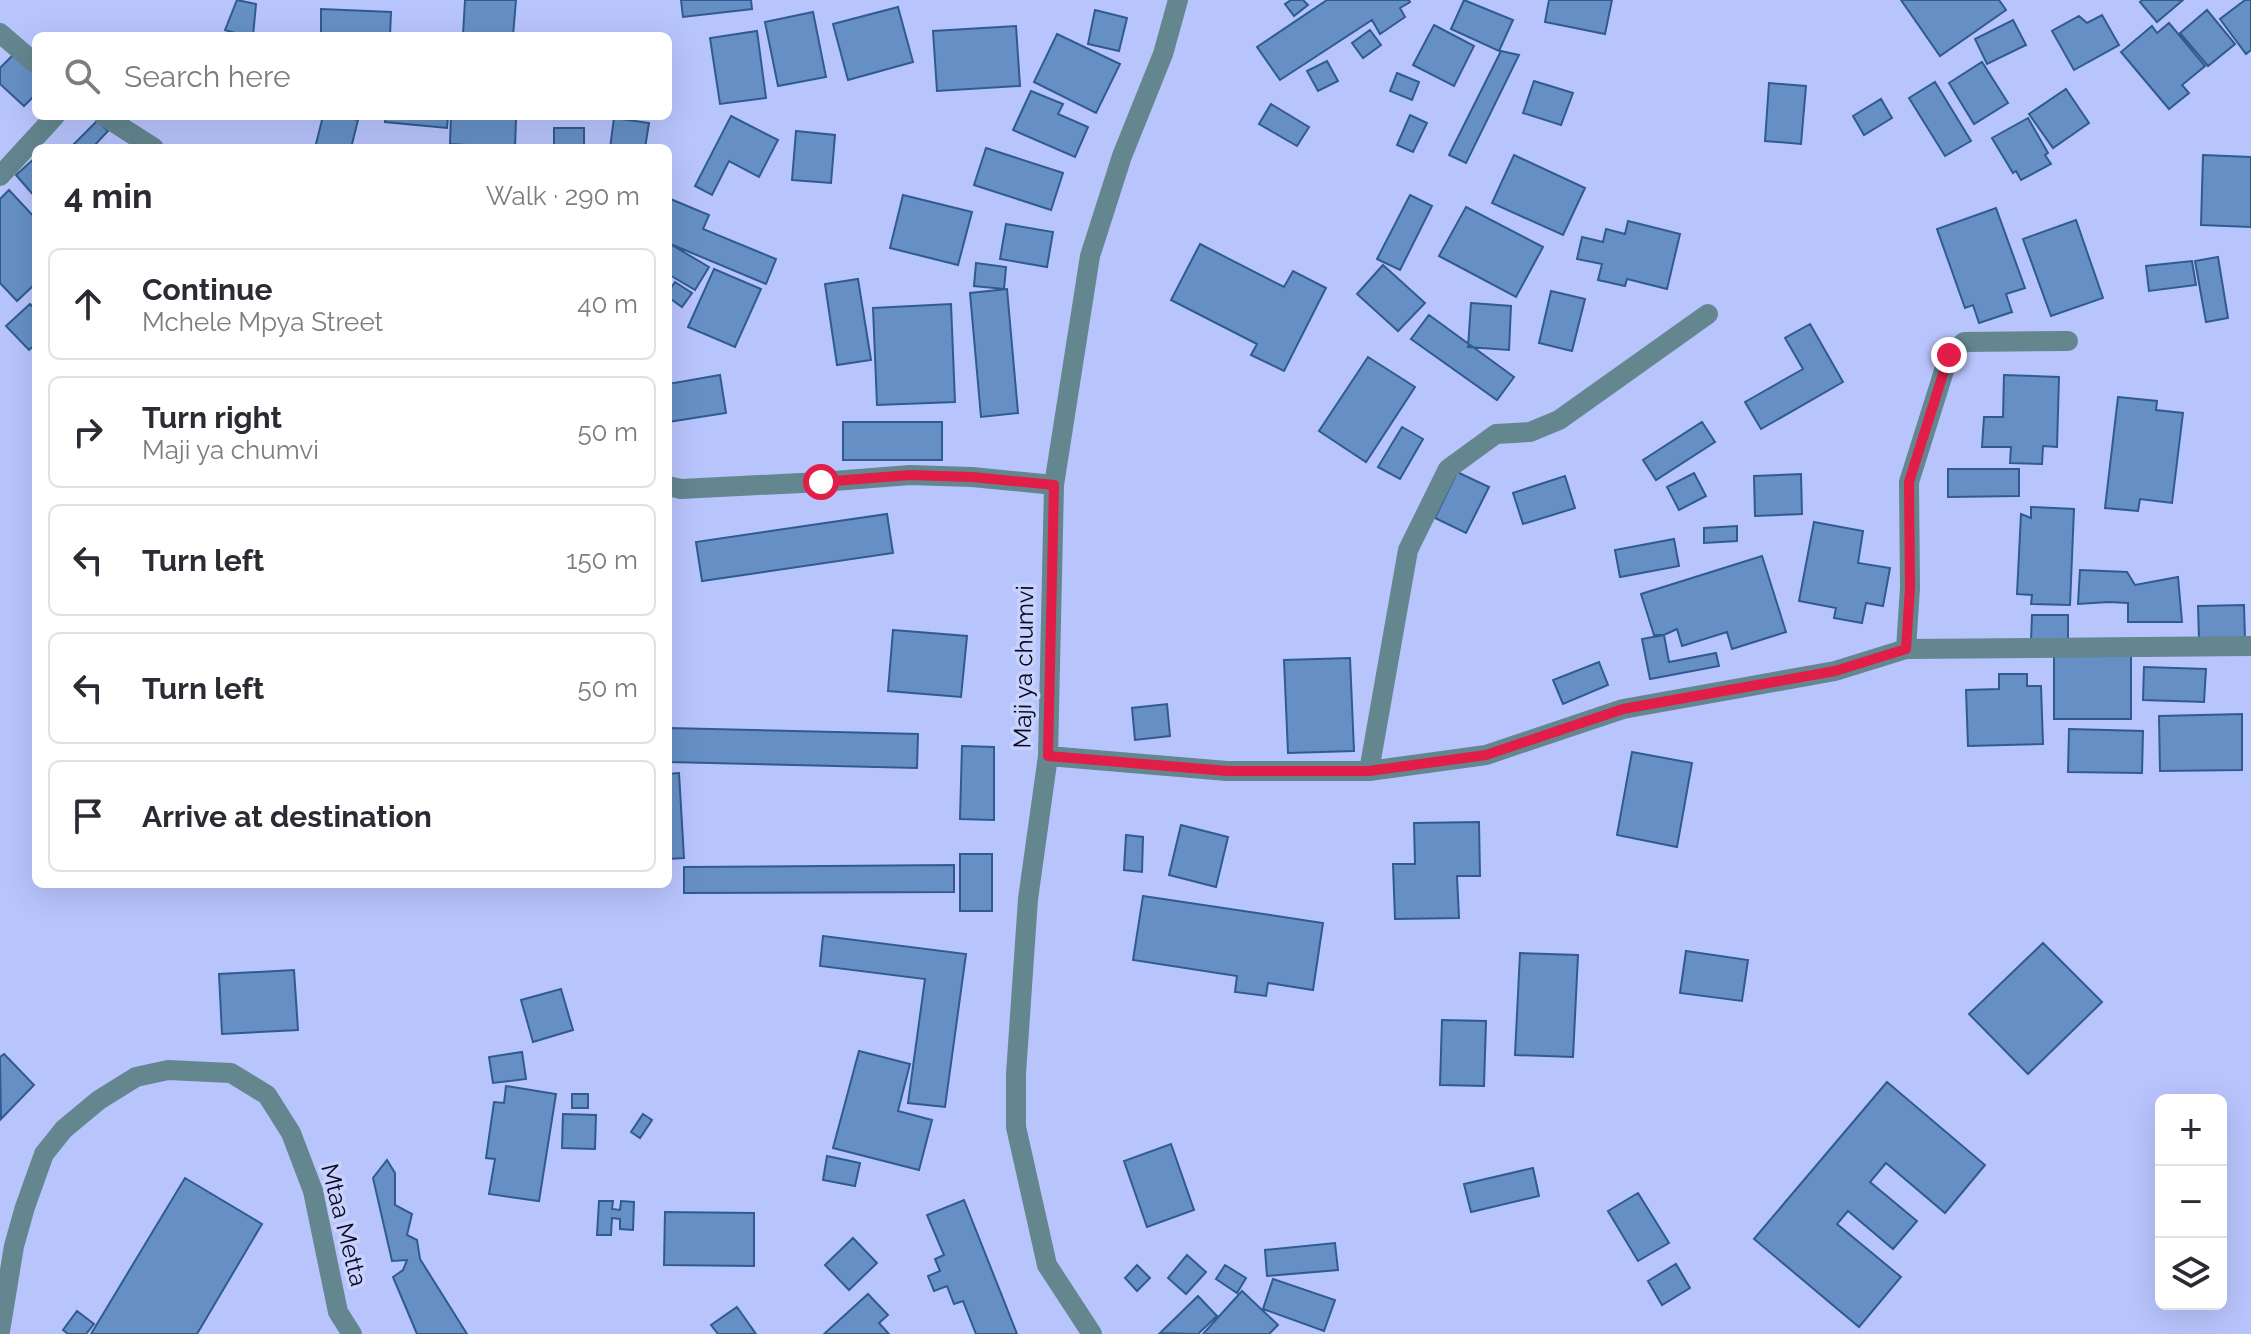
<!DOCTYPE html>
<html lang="en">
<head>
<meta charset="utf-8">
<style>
  body { margin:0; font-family:Raleway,sans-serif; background:#f7f7f7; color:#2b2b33 }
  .controls { position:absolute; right:24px; bottom:24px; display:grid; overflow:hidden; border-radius:12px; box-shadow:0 8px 32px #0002 }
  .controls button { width:72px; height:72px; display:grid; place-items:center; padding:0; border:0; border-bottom:2px solid #e1e1e2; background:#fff; color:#2b2b33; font:40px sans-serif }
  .stop { position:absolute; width:24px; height:24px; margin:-18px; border:6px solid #e11d48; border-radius:50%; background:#fff }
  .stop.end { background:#e11d48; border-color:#fff; box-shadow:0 2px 8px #0008 }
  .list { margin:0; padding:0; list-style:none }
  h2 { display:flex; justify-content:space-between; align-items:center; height:104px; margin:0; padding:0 32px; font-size:34px }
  h2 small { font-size:26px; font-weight:400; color:#7c7c81 }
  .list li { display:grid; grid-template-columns:52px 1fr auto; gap:24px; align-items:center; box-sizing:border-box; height:112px; margin:0 16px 16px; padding:0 16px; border:2px solid #e1e1e2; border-radius:12px }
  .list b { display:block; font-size:30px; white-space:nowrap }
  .list p { margin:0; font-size:26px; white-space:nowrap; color:#7c7c81 }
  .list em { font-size:26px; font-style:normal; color:#7c7c81 }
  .icon { flex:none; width:44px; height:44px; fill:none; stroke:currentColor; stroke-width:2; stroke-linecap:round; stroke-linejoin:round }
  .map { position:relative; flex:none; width:2251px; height:1334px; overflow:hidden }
  .search { position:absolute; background:#fff; box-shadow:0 8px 32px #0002; left:32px; top:32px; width:640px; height:88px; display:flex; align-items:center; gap:20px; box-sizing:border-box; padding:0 28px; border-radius:12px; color:#7c7c81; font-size:30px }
  .panel { position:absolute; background:#fff; box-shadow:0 8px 32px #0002; left:32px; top:144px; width:640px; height:744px; border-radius:12px }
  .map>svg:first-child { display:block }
</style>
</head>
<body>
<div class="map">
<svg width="2251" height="1334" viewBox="0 0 2251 1334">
  <rect width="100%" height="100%" fill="#b8c4fc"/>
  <path fill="#6690c5" stroke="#305b90" stroke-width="2" d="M237 0 256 4 253 36H245L225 30Z
    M465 0H516L513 36 463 35Z
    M681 0H751L752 9 683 17Z
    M1291 0H1303L1308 5 1294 16 1285 4Z
    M1327 0H1409L1410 2 1400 8 1405 17 1380 34 1372 20 1280 80 1257 47Z
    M1464 0 1513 20 1499 51 1451 29Z
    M1549 0H1612L1605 34 1545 22Z
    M1901 0H1999L2006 10 1940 56Z
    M2142 0H2183L2157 22 2140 2Z
    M2245 0H2251V50L2246 54 2220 19Z
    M898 7 913 62 848 80 833 24Z
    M321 9 391 12 390 36H321Z
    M1095 10 1127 18 1119 51 1088 44Z
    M2207 10 2235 44 2208 66 2180 33Z
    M813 12 826 77 778 86 765 22Z
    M2102 15 2119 45 2074 70 2052 31 2079 16 2087 23Z
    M2013 20 2026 45 1987 64 1975 39Z
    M2169 23 2205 66 2182 85 2189 93 2169 109 2121 52 2152 26 2157 33Z
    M1434 25 1474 46 1454 86 1413 65Z
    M1016 26 1020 86 937 91 933 31Z
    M1370 30 1381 45 1363 58 1352 43Z
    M757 31 766 98 720 104 710 38Z
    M1057 34 1120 64 1096 113 1034 82Z
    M1501 51 1519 55 1466 163 1449 155Z
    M14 54 36 75V94L24 106 0 84V68Z
    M1327 61 1338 81 1318 91 1307 71Z
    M1982 62 2008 103 1974 124 1949 83Z
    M1397 73 1419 82 1412 100 1390 91Z
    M1534 81 1573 93 1561 125 1523 113Z
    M1935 82 1971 141 1945 156 1909 98Z
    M1769 83 1806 86 1801 144 1765 141Z
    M2066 89 2089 123 2053 148 2029 114Z
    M1031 91 1063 104 1058 114 1088 127 1075 157 1013 130Z
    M1881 99 1892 118 1864 135 1853 116Z
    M1271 104 1309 127 1297 146 1259 124Z
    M1410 115 1427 123 1413 152 1397 145Z
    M323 116H341L358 120 351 148H315Z
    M386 116H448L447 128 385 122Z
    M451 116 516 119 515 148 450 144Z
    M731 116 778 140 759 177 729 161 712 195 695 186Z
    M614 118 649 123 645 148H610Z
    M2028 118 2048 153 2045 155 2051 164 2021 180 2016 171 2013 173 1992 138Z
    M97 121 108 131 92 148H70Z
    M554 128H584V148H554Z
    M796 131 835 135 831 183 792 180Z
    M986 148 1063 173 1051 210 974 185Z
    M1514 155 1585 188 1563 235 1492 203Z
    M2203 155 2251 157V227L2201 225Z
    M35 158 36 159V198L16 175Z
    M9 190 36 219V283L17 301 0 283V199Z
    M903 195 972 212 958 265 890 248Z
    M1410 195 1432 206 1400 270 1377 259Z
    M668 198 709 215 703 229 776 259 766 284 668 243Z
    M1466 207 1543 247 1516 297 1439 256Z
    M1996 208 2025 288 2006 294 2012 312 1979 323 1973 305 1965 308 1937 229Z
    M2076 220 2103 298 2051 316 2023 239Z
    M1628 221 1680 234 1667 289 1627 279 1625 286 1598 280 1602 264 1577 259 1582 237 1603 242 1606 229 1625 234Z
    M1006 224 1053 232 1047 267 1000 259Z
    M670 244 709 267 695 290 668 274V247Z
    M1200 244 1284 287 1293 271 1326 288 1284 371 1251 355 1257 344 1171 300Z
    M2218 257 2228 318 2206 322 2195 261Z
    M2192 261 2196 285 2149 291 2146 266Z
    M976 263 1006 267 1004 289 974 286Z
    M1383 265 1425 303 1398 331 1357 294Z
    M714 269 761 289 735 347 688 327Z
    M858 279 871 360 837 365 825 284Z
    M675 282 692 293 682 307 668 297V292Z
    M1007 289 1018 413 981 417 970 293Z
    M1551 291 1585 299 1572 351 1539 343Z
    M1471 303 1511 306 1509 350 1468 347Z
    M30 304 36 310V344L29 350 6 326Z
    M951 304 955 402 877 405 873 308Z
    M1429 315 1514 377 1497 400 1411 339Z
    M1810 324 1843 382 1761 429 1745 402 1803 369 1785 338Z
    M1368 357 1415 387 1366 462 1319 431Z
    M720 375 726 413 668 422V384Z
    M2004 375 2059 377 2057 447 2043 446 2042 464 2010 463 2011 447H1982L1984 417H2003Z
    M2118 397 2157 401 2156 410 2183 413 2172 503 2140 499 2138 511 2105 508Z
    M843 422H942V460H843Z
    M1702 422 1715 442 1656 480 1643 460Z
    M1402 427 1423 439 1400 479 1378 467Z
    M1948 469H2019V496L1948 497Z
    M1457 472 1489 487 1466 533 1435 518Z
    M1694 473 1706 496 1679 510 1667 487Z
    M1801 474 1802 514 1755 516 1754 476Z
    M1565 476 1575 508 1523 524 1513 493Z
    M2031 507 2074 509 2070 605 2031 604 2032 595 2017 594 2021 514 2031 518Z
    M887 514 893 553 702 581 696 542Z
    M1814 522 1863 531 1858 563 1890 568 1883 606 1866 603 1862 623 1834 618 1836 608 1799 601Z
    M1737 526V541L1704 543V528Z
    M1674 539 1679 566 1620 577 1615 550Z
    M1762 556 1786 632 1732 649 1727 632 1682 646 1677 629 1664 635H1654L1641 594Z
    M2080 570 2127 572 2135 585 2178 577 2182 622H2128V603L2109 602 2078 604Z
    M2244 605 2245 639H2199L2198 606Z
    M2032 615H2068V642L2031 641Z
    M893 630 967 636 961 697 888 691Z
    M1664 635 1669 662 1716 653 1719 666 1650 679 1642 639Z
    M2054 655H2131V719H2054Z
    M1350 658 1354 751 1288 753 1284 660Z
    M1599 662 1608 685 1563 704 1553 680Z
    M2144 667 2206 669 2204 702 2143 700Z
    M1999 674H2027V686H2041L2043 744 1968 746 1966 690 1999 689Z
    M1167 704 1170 736 1135 740 1132 708Z
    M2242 714V770L2160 771 2159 716Z
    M668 728 918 734 917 768 668 762Z
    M2069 729 2143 731 2142 773 2068 772Z
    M962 746 994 747V820L960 819Z
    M1632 752 1692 763 1677 847 1617 835Z
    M679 773 684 858 668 859V774Z
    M1479 822 1480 876H1457L1459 918 1395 919 1393 864H1415L1414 823Z
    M1181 825 1228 837 1216 887 1169 875Z
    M1126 835 1143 837 1142 872 1124 870Z
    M960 854H992V911H960Z
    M954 865V892L684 893V867Z
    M1143 896 1323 923 1313 990 1268 983 1266 996 1235 992 1237 976 1133 960Z
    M823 936 966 954 945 1107 908 1103 925 979 820 966Z
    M2043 943 2102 1002 2028 1074 1969 1014Z
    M1686 951 1748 960 1742 1001 1680 993Z
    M1520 953 1578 955 1573 1057 1515 1055Z
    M294 970 298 1030 222 1034 219 974Z
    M561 989 573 1030 533 1042 521 1000Z
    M1442 1020 1486 1021 1484 1086 1440 1085Z
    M859 1051 910 1064 898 1111 932 1120 919 1170 833 1148Z
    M522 1052 526 1079 493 1083 489 1057Z
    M4 1054 34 1085 1 1119 0 1057Z
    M1887 1082 1985 1165 1945 1213 1886 1163 1870 1182 1917 1221 1893 1249 1848 1211 1837 1224 1901 1277 1859 1327 1754 1239Z
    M506 1086 556 1094 539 1201 489 1194 495 1159 486 1158 494 1102 504 1103Z
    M572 1094H588V1108H572Z
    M563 1114 596 1115 595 1149 562 1148Z
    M643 1114 652 1120 640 1138 631 1132Z
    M1171 1144 1194 1210 1147 1227 1124 1161Z
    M827 1156 860 1163 855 1186 823 1180Z
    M387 1160 395 1173V1205L412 1214 407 1235 417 1240 420 1259 467 1334H417L393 1277 403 1270 407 1260 392 1261 373 1178Z
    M1533 1168 1539 1196 1471 1212 1464 1184Z
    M185 1178 262 1224 197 1334H91Z
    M1638 1193 1669 1243 1638 1261 1608 1211Z
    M964 1200 1017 1334H976L963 1301 954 1304 947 1286 934 1291 928 1276 940 1271 935 1259 944 1255 927 1215Z
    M599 1201H613L612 1209 620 1210 621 1201 634 1202 633 1230 620 1229V1219L612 1218 611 1235H597Z
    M665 1212 754 1213V1266L664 1265Z
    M853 1238 877 1263 849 1290 825 1265Z
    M1335 1243 1338 1270 1267 1276 1265 1250Z
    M1187 1255 1206 1272 1186 1294 1168 1278Z
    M1676 1264 1690 1288 1662 1305 1648 1281Z
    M1137 1265 1150 1278 1137 1291 1125 1278Z
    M1225 1265 1246 1278 1237 1293 1216 1279Z
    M1273 1279 1335 1300 1324 1331 1263 1309Z
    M1242 1291 1278 1325 1269 1334H1203Z
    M868 1294 888 1315 879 1323 889 1334H824Z
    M1198 1296 1217 1316 1198 1334 1160 1333Z
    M737 1307 756 1334H718L711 1325Z
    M77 1311 94 1324 86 1334H68L63 1330Z"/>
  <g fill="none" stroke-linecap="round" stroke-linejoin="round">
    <path stroke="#63868f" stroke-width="20" d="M0 33 36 64
      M104 116 154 148
      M0 176 55 116
      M668 486 681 489 821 482 910 475 972 477 1054 485
      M1906 649 2251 646
      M1048 756 1227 771H1369L1486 755 1623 709 1835 671 1906 649 1910 588 1909 482 1949 355 1964 342 2068 341
      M1369 771 1408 550 1448 469 1496 434 1530 432 1559 420 1708 314
      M0 1331 14 1246 25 1207 44 1154 64 1129 99 1100 136 1077 168 1070 231 1073 267 1095 291 1133 313 1191 338 1312 352 1334
      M1092 1334 1047 1265 1016 1127V1074L1028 899 1048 756 1054 485 1090 256 1122 156 1163 54 1178 0"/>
  </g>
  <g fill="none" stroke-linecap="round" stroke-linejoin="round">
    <path stroke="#e11d48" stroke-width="10" d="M821 482 910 475 972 477 1054 485 1048 756 1227 771H1369L1486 755 1623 709 1835 671 1906 649 1910 588 1909 482 1949 355"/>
  </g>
  <g text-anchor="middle" stroke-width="7" stroke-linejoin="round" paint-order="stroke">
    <g font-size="24" fill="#070921" stroke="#c9d2fd">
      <text transform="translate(1024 667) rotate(-89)" y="8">Maji ya chumvi</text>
      <text transform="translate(344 1225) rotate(76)" y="8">Mtaa Metta</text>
    </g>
  </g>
</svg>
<div class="controls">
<button>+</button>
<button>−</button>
<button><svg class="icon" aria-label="layers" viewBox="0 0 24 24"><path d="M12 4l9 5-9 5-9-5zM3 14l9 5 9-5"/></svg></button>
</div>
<div class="stop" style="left:821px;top:482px"></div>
<div class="stop end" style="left:1949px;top:355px"></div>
<div class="search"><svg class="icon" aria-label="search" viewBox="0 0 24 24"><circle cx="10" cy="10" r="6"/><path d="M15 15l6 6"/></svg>Search here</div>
<section class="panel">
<h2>4 min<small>Walk · 290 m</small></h2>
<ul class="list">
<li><svg class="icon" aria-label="ahead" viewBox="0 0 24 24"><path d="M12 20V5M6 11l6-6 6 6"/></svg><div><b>Continue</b><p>Mchele Mpya Street</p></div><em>40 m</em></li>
<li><svg class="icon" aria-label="right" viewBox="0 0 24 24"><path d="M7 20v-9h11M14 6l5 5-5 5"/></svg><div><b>Turn right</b><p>Maji ya chumvi</p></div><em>50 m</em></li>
<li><svg class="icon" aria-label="left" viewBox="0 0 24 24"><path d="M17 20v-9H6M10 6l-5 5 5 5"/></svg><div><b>Turn left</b></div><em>150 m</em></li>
<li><svg class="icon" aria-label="left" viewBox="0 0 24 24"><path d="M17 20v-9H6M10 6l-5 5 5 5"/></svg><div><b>Turn left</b></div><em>50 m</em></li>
<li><svg class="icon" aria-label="arrive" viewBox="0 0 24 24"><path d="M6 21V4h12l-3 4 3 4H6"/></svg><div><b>Arrive at destination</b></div></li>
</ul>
</section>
</div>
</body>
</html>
